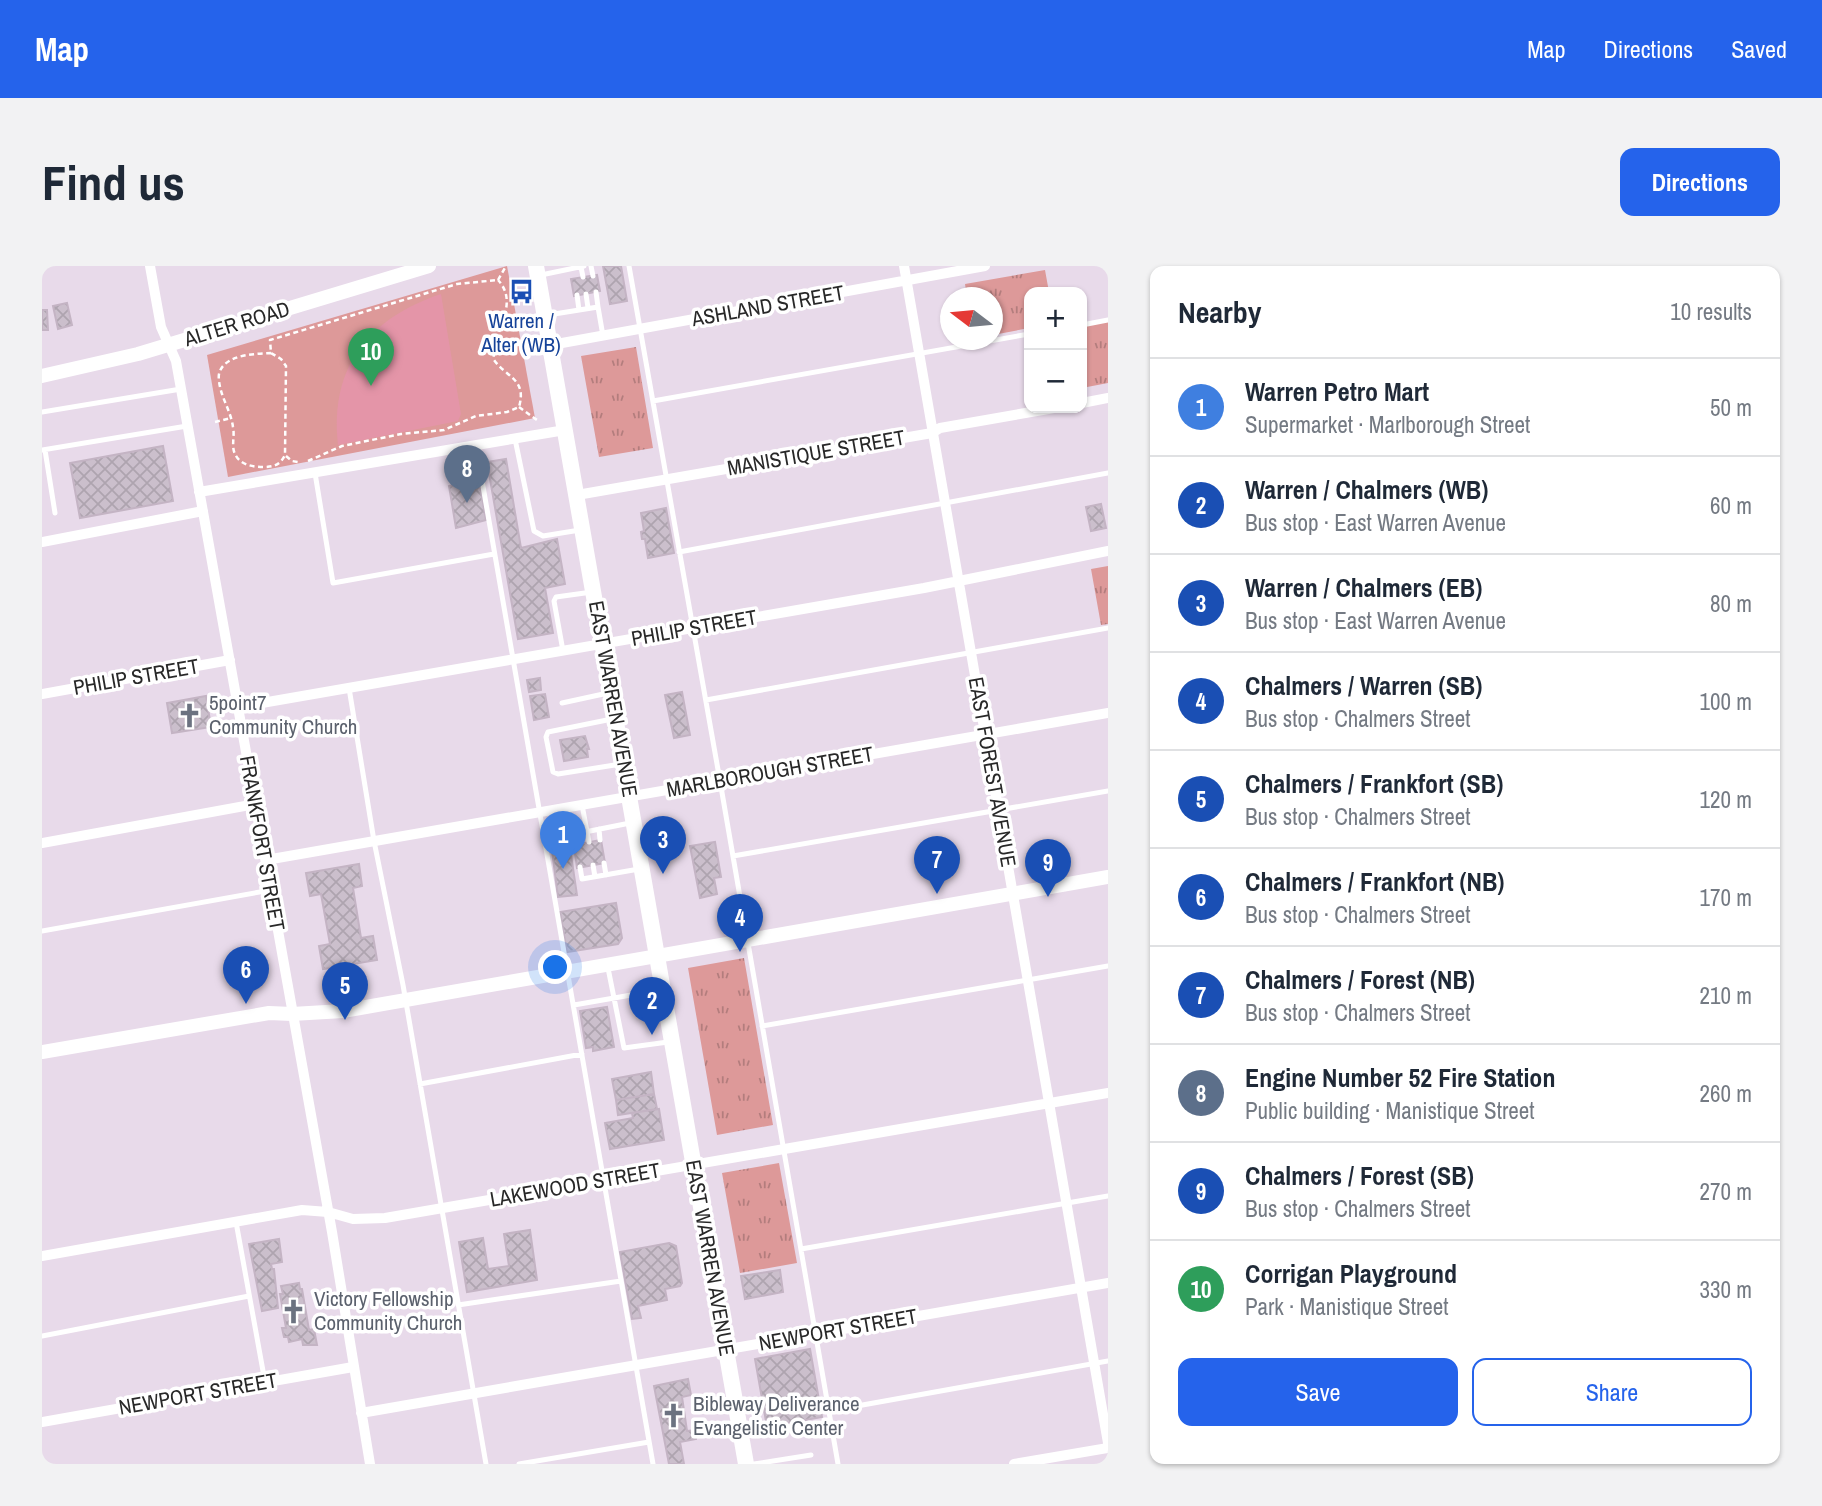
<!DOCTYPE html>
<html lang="en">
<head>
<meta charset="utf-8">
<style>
  body { margin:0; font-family:"Archivo Narrow",sans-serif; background:#f2f2f3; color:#1f2937 }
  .controls { position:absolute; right:21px; top:21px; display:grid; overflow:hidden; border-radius:14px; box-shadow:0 2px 5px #0004 }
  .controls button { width:63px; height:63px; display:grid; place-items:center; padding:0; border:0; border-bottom:2px solid #e0e1e3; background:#fff; color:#1f2937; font:35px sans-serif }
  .compass { position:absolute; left:898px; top:21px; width:63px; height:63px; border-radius:50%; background:#fff; box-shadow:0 2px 5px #0004; rotate:286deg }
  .you { position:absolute; left:514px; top:702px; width:24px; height:24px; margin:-18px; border:5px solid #fff; border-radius:50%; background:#1a73e8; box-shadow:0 0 0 10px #1a73e833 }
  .badge { display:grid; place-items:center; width:46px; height:46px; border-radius:50%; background:#2563eb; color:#fff; font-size:23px; font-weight:700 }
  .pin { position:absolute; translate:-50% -58px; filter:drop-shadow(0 2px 4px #0008) }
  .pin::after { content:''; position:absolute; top:37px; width:24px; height:21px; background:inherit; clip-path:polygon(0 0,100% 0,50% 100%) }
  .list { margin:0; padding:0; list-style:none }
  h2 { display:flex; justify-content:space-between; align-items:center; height:91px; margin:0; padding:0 28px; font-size:30px }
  h2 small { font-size:23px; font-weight:400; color:#747a83 }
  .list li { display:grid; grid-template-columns:46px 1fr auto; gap:21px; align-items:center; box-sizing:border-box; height:98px; padding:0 28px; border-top:2px solid #e0e1e3 }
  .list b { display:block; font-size:26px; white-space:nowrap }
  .list p { margin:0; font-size:23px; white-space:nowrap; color:#747a83 }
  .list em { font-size:23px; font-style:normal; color:#747a83 }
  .actions { display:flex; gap:14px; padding:21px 28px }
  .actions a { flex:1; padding:16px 0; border:2px solid #2563eb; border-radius:14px; text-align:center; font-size:24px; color:#2563eb }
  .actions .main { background:#2563eb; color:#fff }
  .map { position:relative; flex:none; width:1066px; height:1198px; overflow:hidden; border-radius:14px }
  header { display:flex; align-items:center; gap:42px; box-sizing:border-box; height:98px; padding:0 35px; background:#2563eb; color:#fff }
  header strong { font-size:33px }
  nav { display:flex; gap:38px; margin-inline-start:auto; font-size:24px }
  .intro { display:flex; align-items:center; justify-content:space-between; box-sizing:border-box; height:168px; padding:0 42px }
  h1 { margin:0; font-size:49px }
  .button { padding:18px 32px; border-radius:14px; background:#2563eb; color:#fff; font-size:24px; font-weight:700 }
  main { display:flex; gap:42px; padding:0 42px }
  aside { flex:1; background:#fff; border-radius:14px; box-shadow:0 2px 5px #0004 }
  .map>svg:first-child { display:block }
</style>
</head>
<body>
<header>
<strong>Map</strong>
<nav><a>Map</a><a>Directions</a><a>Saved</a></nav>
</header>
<div class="intro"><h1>Find us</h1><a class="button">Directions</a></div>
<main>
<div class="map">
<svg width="1066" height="1198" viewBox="0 0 1066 1198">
  <defs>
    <pattern id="grass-tufts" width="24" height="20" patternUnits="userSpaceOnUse" patternTransform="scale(1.75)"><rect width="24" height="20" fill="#d99"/><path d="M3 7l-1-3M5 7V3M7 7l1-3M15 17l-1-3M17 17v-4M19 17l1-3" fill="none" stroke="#b37d7d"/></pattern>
    <pattern id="building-cross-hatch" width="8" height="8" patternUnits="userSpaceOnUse" patternTransform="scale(1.75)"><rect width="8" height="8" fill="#cbbfcc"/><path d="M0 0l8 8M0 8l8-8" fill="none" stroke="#aea4af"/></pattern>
  </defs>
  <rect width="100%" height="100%" fill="#e8daea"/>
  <path fill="url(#grass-tufts)" d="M1003 4 1007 26H987V62L951 69 950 32 925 31 923 18Z
    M1066 53V117L1040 122V58Z
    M594 81 611 182 557 191 539 90Z
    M1066 300V358L1059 359 1049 303Z
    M702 692 731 859 675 869 646 702Z
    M737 897 755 997 698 1007 680 907Z"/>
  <path fill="#d99" d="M465 0 493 152 186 211 165 89Z"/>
  <path fill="#e495a8" d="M399 28 419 148 416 155 296 179C287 101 327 52 399 28Z"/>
  <path fill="url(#building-cross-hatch)" stroke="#c4b4c4" stroke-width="2" d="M561 0H579L585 35 568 38Z
    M555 9 558 25 532 30 529 13Z
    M25 37 30 59 16 63 11 40Z
    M0 44H5L6 64H0Z
    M121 180 131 235 38 252 28 197Z
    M464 193 479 282 515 273 523 318 503 322 511 367 476 373 445 196Z
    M437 215 444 254 414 262 407 220Z
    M1059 238 1064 262 1049 265 1044 241Z
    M624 242 632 287 606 292 603 273H600L599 266 602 265 599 247Z
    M498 412 499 424 487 426 485 414Z
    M640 426 648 469 632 472 623 429Z
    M503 428 507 451 492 454 488 430Z
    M164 430 169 461 130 467 125 437Z
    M543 470 547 483H545L546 491 522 495 518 474Z
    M559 574 563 597 535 602 532 579Z
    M673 576 679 611 672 612 675 628 658 632 648 580Z
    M528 582 535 629 516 631 510 585Z
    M317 598 320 620 311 622 319 672 331 670 335 694 281 703 277 680 288 678 279 628 268 630 264 607Z
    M574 637 580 672 576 678 525 686 518 646Z
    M565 741 572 781 551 785V781L544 782 538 745Z
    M609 806 612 828 574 834 570 813Z
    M612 828 615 843 576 849 574 834Z
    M617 843 622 874 568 883 563 857 591 852 590 847Z
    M488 964 495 1014 425 1026 417 976 441 972 446 1003 467 1000 462 968Z
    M237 973 240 996 229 998 230 1003H232L236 1042 220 1045 207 978Z
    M627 977 634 980 640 1017 638 1020 623 1023 625 1034 596 1040 599 1052 590 1053 578 986Z
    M738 1004 741 1026 703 1033 699 1010Z
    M257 1017 258 1023H260L267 1064 272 1063 275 1079H261L260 1073 247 1076 246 1071H242L240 1062H244L238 1028H241L239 1020Z
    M768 1083 780 1151 725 1161 713 1093Z
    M646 1113 649 1129 640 1131 645 1165 653 1164 654 1173 638 1176 642 1198H627L612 1120Z"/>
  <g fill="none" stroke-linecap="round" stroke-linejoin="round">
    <path stroke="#fff" stroke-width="2.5" stroke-dasharray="5 3.5" stroke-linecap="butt" d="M456 14 464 0
      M229 87C214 88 193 88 182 99 178 103 176 108 177 114 178 130 189 145 191 161 193 170 189 180 193 188 198 199 211 201 221 201 232 201 238 199 243 189L244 100 239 93 229 87 228 74 415 18 456 14
      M477 141 495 154
      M173 156 189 152
      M244 190 250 195 256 196
      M266 195 300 180 359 168 402 164 434 150 465 146 477 141C485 113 465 112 452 94 449 67 479 39 456 14"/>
    <path stroke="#fff" stroke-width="5" d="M0 0H1
      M549 0 551 10
      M587 0 678 515 796 1198
      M539 1 541 11
      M499 9 542 0
      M544 28 546 42
      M535 29 537 44
      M556 41 561 70
      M506 49 556 41 554 26
      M1040 59 1066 54
      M611 135 987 68
      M0 146 139 123
      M473 173 492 265 501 270 538 264
      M434 180 611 1198
      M0 184 145 160
      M3 184 13 247
      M273 207 291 317 452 288
      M637 286 1066 207
      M521 385 512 335 514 331 550 326
      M307 422 332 575 361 719 444 1198
      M664 434 1066 362
      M520 437 566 427
      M570 453 506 466 504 471 511 506 516 508 579 498
      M540 539 547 576
      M557 563 558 574
      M534 578 533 568 588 557
      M691 590 1066 525
      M562 597 564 609
      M551 599 553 611
      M538 601 540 613 597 603
      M0 665 229 624
      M566 702 582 782 626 776
      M532 739 618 724
      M720 760 1066 700
      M378 818 540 788
      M194 956 223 1116
      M759 983 1066 930
      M416 1039 579 1015
      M0 1070 207 1030
      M787 1145 1066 1095
      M477 1198 607 1176
      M712 1198 769 1189"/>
    <path stroke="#fff" stroke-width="10" d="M108 0 119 61 134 95 290 966 328 1198
      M862 0 1066 1177
      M509 79 943 0
      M1040 137 1066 132
      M157 226 523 164
      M535 229 890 167 898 162 1012 142
      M0 276 161 245
      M0 428 188 394
      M197 441 882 322 1066 285
      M0 577 214 538
      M224 594 1066 447
      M0 990 260 944 286 946 311 953 343 952 1066 827
      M319 1147 1066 1017
      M0 1156 311 1101
      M972 1198 1066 1182"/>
    <path stroke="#fff" stroke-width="14" d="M0 110 96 88 387 0
      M0 786 227 747 250 748 301 745 1066 611"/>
    <path stroke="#fff" stroke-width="16" d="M494 0 704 1198"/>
  </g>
  <defs>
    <symbol id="bus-bare" viewBox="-9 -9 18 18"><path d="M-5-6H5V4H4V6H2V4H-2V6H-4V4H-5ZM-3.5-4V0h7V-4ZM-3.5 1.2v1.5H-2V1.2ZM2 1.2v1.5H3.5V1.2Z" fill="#1a4fb4" stroke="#fff" stroke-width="2.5" paint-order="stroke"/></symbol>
    <symbol id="church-bare" viewBox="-9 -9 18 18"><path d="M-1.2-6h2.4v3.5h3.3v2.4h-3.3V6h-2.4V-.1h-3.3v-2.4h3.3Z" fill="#6b7280" stroke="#fff" stroke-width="2.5" paint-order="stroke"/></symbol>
  </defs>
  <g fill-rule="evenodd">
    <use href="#bus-bare" x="462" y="8" width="35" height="35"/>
    <use href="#church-bare" x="130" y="432" width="35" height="35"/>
    <use href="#church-bare" x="234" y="1028" width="35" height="35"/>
    <use href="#church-bare" x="614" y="1132" width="35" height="35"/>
  </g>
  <g text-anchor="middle" stroke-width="7" stroke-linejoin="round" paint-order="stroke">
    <g font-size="21" fill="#282828" stroke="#fff">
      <text transform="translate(726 40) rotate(-10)" y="7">ASHLAND STREET</text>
      <text transform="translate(195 58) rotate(-17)" y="7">ALTER ROAD</text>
      <text transform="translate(774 187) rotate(-10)" y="7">MANISTIQUE STREET</text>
      <text transform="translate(652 362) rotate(-10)" y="7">PHILIP STREET</text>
      <text transform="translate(94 411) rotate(-10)" y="7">PHILIP STREET</text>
      <text transform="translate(571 433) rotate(80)" y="7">EAST WARREN AVENUE</text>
      <text transform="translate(728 506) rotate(-10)" y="7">MARLBOROUGH STREET</text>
      <text transform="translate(950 506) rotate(80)" y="7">EAST FOREST AVENUE</text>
      <text transform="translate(220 577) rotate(80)" y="7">FRANKFORT STREET</text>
      <text transform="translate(533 919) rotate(-10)" y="7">LAKEWOOD STREET</text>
      <text transform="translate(668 992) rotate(80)" y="7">EAST WARREN AVENUE</text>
      <text transform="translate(796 1064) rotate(-10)" y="7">NEWPORT STREET</text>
      <text transform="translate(156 1128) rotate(-10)" y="7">NEWPORT STREET</text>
    </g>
    <g font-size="21" fill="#164399" stroke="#fff">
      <text x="479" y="62">Warren /<tspan x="479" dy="24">Alter (WB)</tspan></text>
    </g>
    <g font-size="21" fill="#5b616d" stroke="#fff" text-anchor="start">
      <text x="167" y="444">5point7<tspan x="167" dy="24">Community Church</tspan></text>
      <text x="272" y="1040">Victory Fellowship<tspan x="272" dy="24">Community Church</tspan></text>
      <text x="651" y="1145">Bibleway Deliverance<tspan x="651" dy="24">Evangelistic Center</tspan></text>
    </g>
  </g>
</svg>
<div class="controls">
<button>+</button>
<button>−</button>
</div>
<svg class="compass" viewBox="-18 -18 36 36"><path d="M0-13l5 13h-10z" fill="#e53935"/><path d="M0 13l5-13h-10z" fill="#747a83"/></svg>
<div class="you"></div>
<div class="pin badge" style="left:521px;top:603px;background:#3f7fe0">1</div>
<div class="pin badge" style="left:610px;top:769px;background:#1a4fb4">2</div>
<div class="pin badge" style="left:621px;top:608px;background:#1a4fb4">3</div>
<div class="pin badge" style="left:698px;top:686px;background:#1a4fb4">4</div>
<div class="pin badge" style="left:303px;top:754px;background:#1a4fb4">5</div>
<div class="pin badge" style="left:204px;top:738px;background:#1a4fb4">6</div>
<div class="pin badge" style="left:895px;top:628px;background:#1a4fb4">7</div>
<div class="pin badge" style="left:425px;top:237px;background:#5c6f8a">8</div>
<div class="pin badge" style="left:1006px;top:631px;background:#1a4fb4">9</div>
<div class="pin badge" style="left:329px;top:120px;background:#2e9e5b">10</div>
</div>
<aside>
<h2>Nearby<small>10 results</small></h2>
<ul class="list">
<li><span class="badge" style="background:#3f7fe0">1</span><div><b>Warren Petro Mart</b><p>Supermarket · Marlborough Street</p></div><em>50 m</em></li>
<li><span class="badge" style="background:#1a4fb4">2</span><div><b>Warren / Chalmers (WB)</b><p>Bus stop · East Warren Avenue</p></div><em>60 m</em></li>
<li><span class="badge" style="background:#1a4fb4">3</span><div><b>Warren / Chalmers (EB)</b><p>Bus stop · East Warren Avenue</p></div><em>80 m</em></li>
<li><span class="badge" style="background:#1a4fb4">4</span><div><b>Chalmers / Warren (SB)</b><p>Bus stop · Chalmers Street</p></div><em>100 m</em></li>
<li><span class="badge" style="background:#1a4fb4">5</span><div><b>Chalmers / Frankfort (SB)</b><p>Bus stop · Chalmers Street</p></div><em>120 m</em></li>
<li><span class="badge" style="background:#1a4fb4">6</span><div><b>Chalmers / Frankfort (NB)</b><p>Bus stop · Chalmers Street</p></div><em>170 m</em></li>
<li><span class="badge" style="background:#1a4fb4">7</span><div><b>Chalmers / Forest (NB)</b><p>Bus stop · Chalmers Street</p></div><em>210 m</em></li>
<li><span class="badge" style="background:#5c6f8a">8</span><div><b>Engine Number 52 Fire Station</b><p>Public building · Manistique Street</p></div><em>260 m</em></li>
<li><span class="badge" style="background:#1a4fb4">9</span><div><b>Chalmers / Forest (SB)</b><p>Bus stop · Chalmers Street</p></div><em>270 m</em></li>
<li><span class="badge" style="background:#2e9e5b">10</span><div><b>Corrigan Playground</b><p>Park · Manistique Street</p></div><em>330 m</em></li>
</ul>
<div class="actions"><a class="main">Save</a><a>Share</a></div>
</aside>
</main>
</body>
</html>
